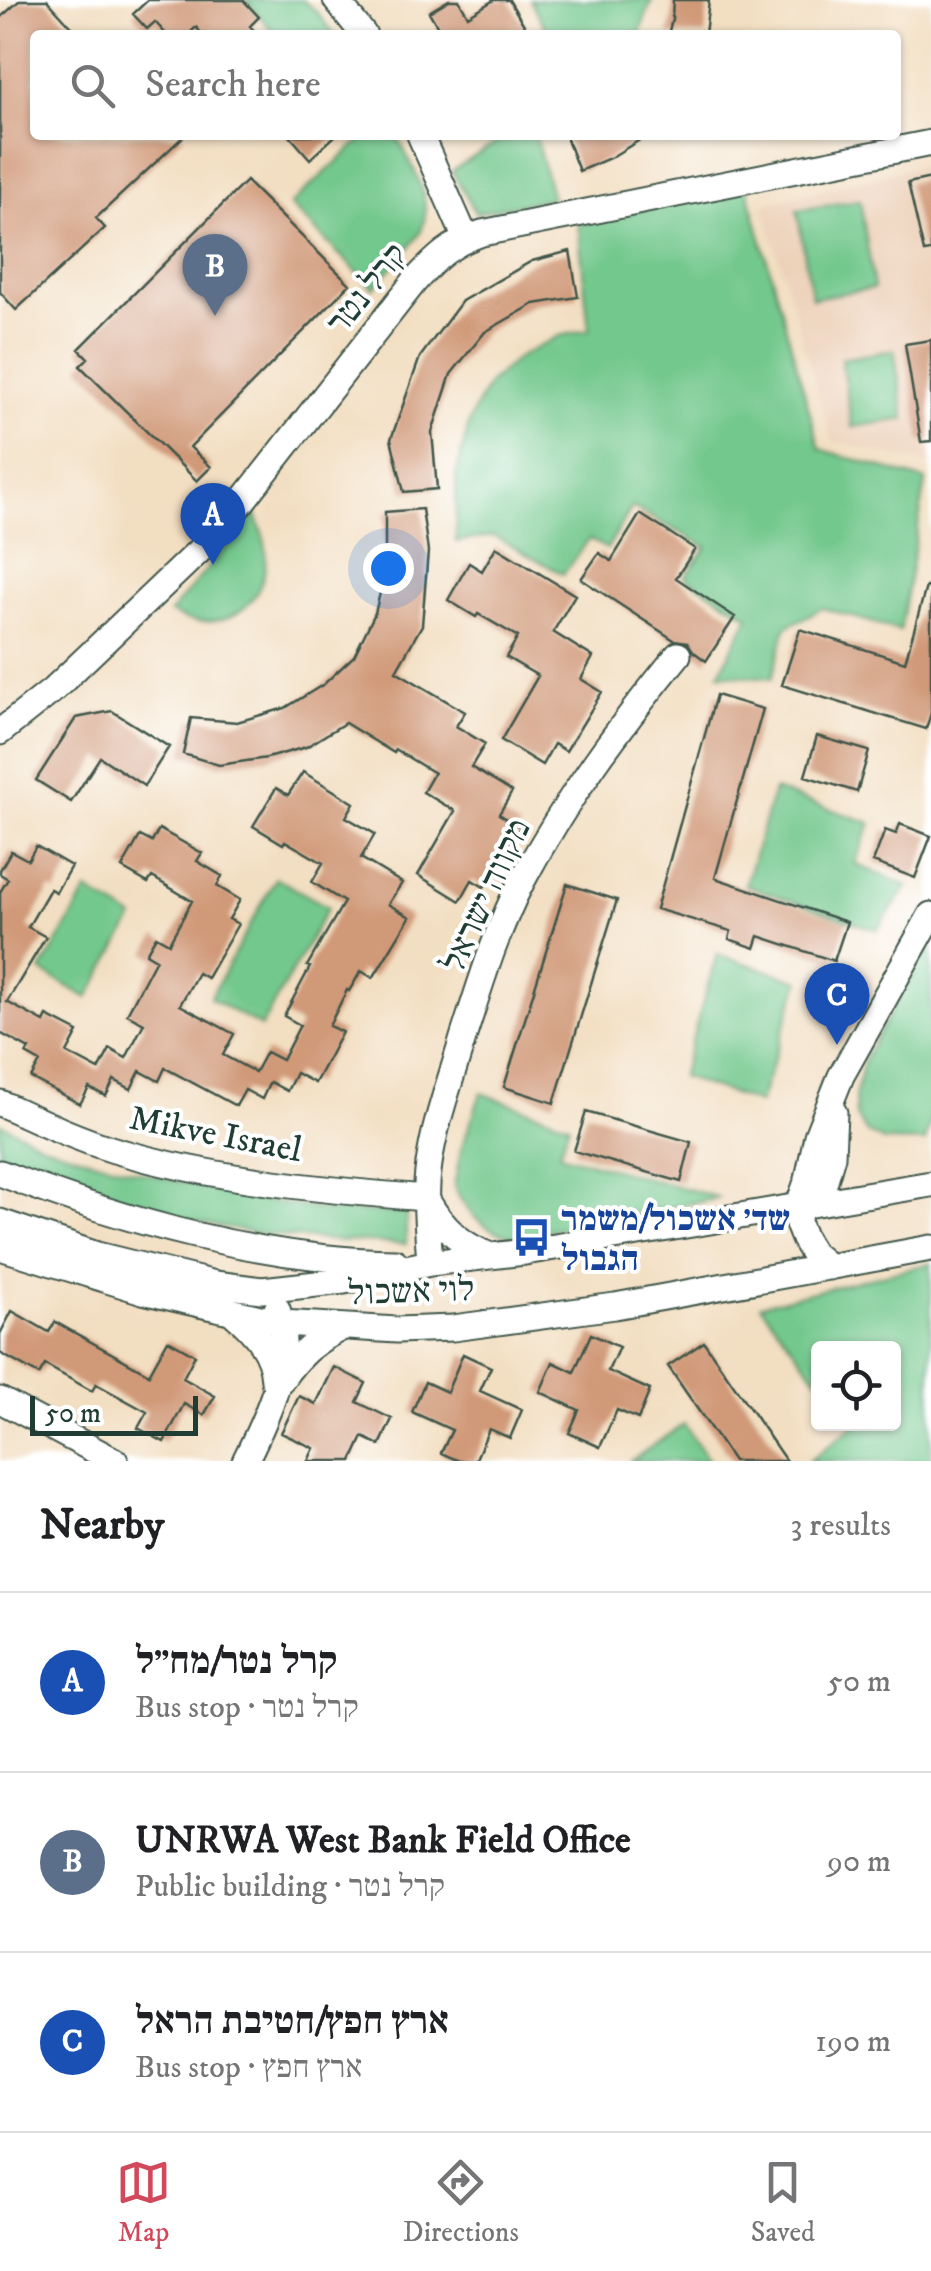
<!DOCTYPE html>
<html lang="en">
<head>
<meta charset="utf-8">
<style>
  body { margin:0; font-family:"IM FELL DW Pica","Frank Ruhl Libre",serif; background:#f2f2f2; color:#202124 }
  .controls { position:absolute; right:30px; bottom:30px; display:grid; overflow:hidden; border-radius:10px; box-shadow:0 2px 8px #0004 }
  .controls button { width:90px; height:90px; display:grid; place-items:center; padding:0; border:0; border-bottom:2px solid #e0e0e0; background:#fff; color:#202124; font:50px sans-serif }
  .scale { position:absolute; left:30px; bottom:25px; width:168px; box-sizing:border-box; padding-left:10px; border:5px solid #1f3d34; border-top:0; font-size:28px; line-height:35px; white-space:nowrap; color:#1f3d34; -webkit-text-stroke:8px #fff; paint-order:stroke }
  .you { position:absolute; left:388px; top:568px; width:35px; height:35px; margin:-25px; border:8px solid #fff; border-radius:50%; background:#1a73e8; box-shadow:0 0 0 15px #1a73e833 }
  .badge { display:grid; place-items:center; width:65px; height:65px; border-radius:50%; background:#d1495b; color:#fff; font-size:32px; font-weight:700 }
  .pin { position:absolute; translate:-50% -82px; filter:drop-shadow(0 2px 5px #0008) }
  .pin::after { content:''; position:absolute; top:52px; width:35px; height:30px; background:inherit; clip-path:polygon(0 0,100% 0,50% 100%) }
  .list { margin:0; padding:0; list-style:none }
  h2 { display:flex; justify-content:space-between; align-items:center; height:130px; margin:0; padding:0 40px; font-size:42px }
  h2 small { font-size:32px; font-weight:400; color:#757577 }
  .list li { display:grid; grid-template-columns:65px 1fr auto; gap:30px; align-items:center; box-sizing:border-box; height:180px; padding:0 40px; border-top:2px solid #e0e0e0 }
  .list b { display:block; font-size:38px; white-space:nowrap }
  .list p { margin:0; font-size:32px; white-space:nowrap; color:#757577 }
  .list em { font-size:32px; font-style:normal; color:#757577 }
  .icon { flex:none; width:55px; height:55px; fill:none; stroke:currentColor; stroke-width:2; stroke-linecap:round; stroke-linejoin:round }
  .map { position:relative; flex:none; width:931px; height:1461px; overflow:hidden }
  .search { position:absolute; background:#fff; box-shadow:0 2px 8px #0004; left:30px; right:30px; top:30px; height:110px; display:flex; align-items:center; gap:25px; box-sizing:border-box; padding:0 35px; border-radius:10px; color:#757577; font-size:38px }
  .sheet { height:670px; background:#fff }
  nav { display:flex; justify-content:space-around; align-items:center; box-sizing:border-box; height:140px; border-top:2px solid #e0e0e0; background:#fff; font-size:28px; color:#757577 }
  nav a { display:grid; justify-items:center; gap:5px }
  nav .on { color:#d1495b }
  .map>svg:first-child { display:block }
</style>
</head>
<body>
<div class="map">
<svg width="931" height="1461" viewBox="0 0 931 1461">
  <rect width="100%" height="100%" fill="#fff"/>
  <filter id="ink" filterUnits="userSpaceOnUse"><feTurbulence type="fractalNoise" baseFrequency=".01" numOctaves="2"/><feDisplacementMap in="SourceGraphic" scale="20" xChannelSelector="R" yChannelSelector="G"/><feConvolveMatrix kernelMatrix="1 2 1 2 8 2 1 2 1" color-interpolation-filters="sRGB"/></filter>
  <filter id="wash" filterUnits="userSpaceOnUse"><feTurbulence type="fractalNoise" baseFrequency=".0048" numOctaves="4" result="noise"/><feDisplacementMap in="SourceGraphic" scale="40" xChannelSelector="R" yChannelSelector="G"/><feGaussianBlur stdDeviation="2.25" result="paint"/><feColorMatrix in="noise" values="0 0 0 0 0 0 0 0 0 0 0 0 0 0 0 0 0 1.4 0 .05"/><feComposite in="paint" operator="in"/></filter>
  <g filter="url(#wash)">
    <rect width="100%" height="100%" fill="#f2dec1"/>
    <path fill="#edd2ba" d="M931 163V464L832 441 763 205Z"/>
    <path fill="#73c88d" stroke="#498260" stroke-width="2.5" d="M246 0H302L315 10 335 35H276Z
      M530 0H652L639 35H549Z
      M362 135H396C411 164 436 200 420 233 412 247 385 274 373 288L290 205 363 138Z
      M508 135H535L552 198 476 213 452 171Z
      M746 184 820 449 926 481 900 631 823 608 786 627 772 678 719 674 749 616 685 577 707 547 632 507 607 549 589 539 563 574 493 536 456 542V476L470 419 489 383 519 357 559 336 589 330 578 224Z
      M860 200 874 288 812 298 797 210Z
      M894 350 905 419 852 427 841 359Z
      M255 512C259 524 265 538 266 550 267 592 244 623 200 622 190 622 179 617 170 613Z
      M774 790 871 823 855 864 908 886 877 930 745 885Z
      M276 878 328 907 261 1027 210 998Z
      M87 891 134 918 88 998 41 971Z
      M931 943V1120L925 1142 884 1141 866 1132 856 1117 855 1097 865 1057Z
      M717 954 800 981 759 1103 681 1077Z
      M481 1093 569 1124 559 1154 720 1198 514 1237C484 1231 467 1214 454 1187L461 1149Z
      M0 1123 45 1145 103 1163 248 1198 325 1210 406 1213V1244C344 1241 282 1239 221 1227 145 1213 72 1186 0 1159Z
      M931 1263V1461H809L855 1425 854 1424H894V1348H818V1379L760 1305Z
      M684 1424 709 1461H631Z"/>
    <g id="blocks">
      <path fill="#d09978" d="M20 0H47L79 35H35V135H185L96 218 105 228 16 310 0 292V18Z
        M148 0H243L259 17 250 26 258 35H203L196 27 188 35H167L155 22 147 29 133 14Z
        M449 0H459L468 16 494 0H509L530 35H437L441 32 429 12Z
        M673 0H709L705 35H668L672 19Z
        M289 135H336L310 159Z
        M565 135H648L610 158 579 171Z
        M931 178V251L924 252 908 183Z
        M246 181 350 284 190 447 211 467 197 481 80 366 88 358 79 349Z
        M570 251 578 297 534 304 485 332 451 374 432 432 437 489 404 492 391 439 420 357 462 301 532 261Z
        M931 340V441L921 442 905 344Z
        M422 509 428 551 422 625 396 671 465 712 456 726 485 744 471 767 512 792 499 814 520 827 484 887 472 880 460 901 418 875 455 811 423 792 434 773 396 750 394 753 345 723 306 747 267 758 219 765 183 754 191 718 237 722 285 708 324 684 354 656 375 613 385 573V512Z
        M640 514 695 549 676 578 735 617 706 661 694 652 687 642 674 640 581 579 599 553 611 561Z
        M496 547 575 595 553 632 593 657 581 679 602 692 566 751 554 744 542 765 501 740 538 676 506 657 518 637 478 614 476 617 448 600 469 563 482 571Z
        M926 587 931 588V713L926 729 782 685 800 629 905 662Z
        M716 695 763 709 715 878 847 922 834 961 759 936 755 948 729 939 731 931 656 909Z
        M112 711 169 747 144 786 100 757 71 802 36 780 76 718Z
        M817 736 869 751 857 792 805 776Z
        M303 772 354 803 346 817 375 834 361 858 402 883 388 904 410 917 373 978 361 971 349 991 347 990 329 1026 342 1032 315 1083 296 1073 287 1091 270 1082 262 1099 245 1090 236 1106 165 1068 159 1081 140 1071 131 1089 114 1080 106 1096 89 1088 80 1104 31 1078 40 1062 26 1054 29 1049 0 1033V892L8 879 0 874V870L11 851 28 860 36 846 71 866 56 892 50 889 28 927 46 937 7 1002 44 1022 47 1016 78 1032 67 1053 99 1070 110 1049 126 1058 144 1023 127 1014 156 959 146 953 156 936 169 943 192 901 152 877 148 883 122 868 140 836 152 842 159 829 202 853 197 861 222 876 217 886 240 900 229 919 238 924 207 978 198 973 180 1005 234 1034 223 1055 255 1072 266 1052 282 1060 300 1025 284 1016 310 967 307 966 344 902 312 882 323 863 285 841 283 844 253 826 276 788 288 795Z
        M900 824 931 836 915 878 873 862 885 830 896 834Z
        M567 884 617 900 554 1103 504 1087Z
        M586 1112 691 1142 681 1182 574 1151Z
        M12 1311 49 1332 55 1322 149 1374 168 1340 195 1355 183 1378 215 1396 204 1415 184 1404 164 1442 138 1428 147 1412 96 1384 92 1391 45 1365 39 1375 0 1353V1334Z
        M591 1334 619 1347 608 1371 650 1390 638 1419 617 1410 600 1447 569 1433 579 1410 540 1392 553 1362 574 1372Z
        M704 1342 786 1461H733L668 1366Z
        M463 1354 491 1367 480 1391 522 1410 510 1438 489 1429 475 1461H459L441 1453 452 1430 412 1412 425 1382 447 1392Z
        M334 1367 366 1383 357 1402 392 1419 380 1445 363 1437 352 1461H308L314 1448 281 1433 299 1396 316 1404Z"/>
    </g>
  </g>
  <g filter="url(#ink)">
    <use href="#blocks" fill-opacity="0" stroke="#3f5549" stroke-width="2.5"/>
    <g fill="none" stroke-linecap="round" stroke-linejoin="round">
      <defs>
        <path id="minor" d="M336 0 364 35
          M420 135 466 239
          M0 732 53 690 203 547 241 503 414 282C436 258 450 244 482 233L931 143
          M0 1103C37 1120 75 1138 114 1150 216 1180 321 1190 426 1198
          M0 1173C126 1222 258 1259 395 1262
          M819 1201 832 1156 834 1113
          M428 1202C443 1228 462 1246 491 1256
          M0 1222 97 1255 215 1284 262 1290 344 1281 430 1263 525 1252 931 1184
          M0 1247 143 1291 282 1323 397 1330 453 1328 615 1306 931 1248
          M430 1263C428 1230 424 1197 429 1164 435 1121 451 1080 463 1038 480 985 496 931 522 881 565 800 620 726 678 655
          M829 1267 813 1254 804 1239 798 1224 799 1204 808 1179 817 1136 841 1076 931 915
          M232 1312C254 1331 273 1351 274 1381
          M282 1379C298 1355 315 1341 341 1328
          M0 1400 115 1461
          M245 1461C267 1417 296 1358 277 1309"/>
      </defs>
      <use href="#minor" stroke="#3f5549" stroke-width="29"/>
      <use href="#minor" stroke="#fff" stroke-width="25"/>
    </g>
  </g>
  <defs>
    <symbol id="bus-bare" viewBox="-9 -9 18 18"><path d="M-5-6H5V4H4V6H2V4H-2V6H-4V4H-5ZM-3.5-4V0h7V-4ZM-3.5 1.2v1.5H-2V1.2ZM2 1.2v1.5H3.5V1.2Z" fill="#1a4fb4" stroke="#fff" stroke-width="2.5" paint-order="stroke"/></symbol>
  </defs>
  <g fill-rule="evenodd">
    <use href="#bus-bare" x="504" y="1210" width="55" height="55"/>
  </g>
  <g text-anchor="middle" stroke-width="8" stroke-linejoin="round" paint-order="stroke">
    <g font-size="35" fill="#1f3d34" stroke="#fff">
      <text transform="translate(366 288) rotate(-51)" y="12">קרל נטר</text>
      <text transform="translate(485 895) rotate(-65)" y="12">מקווה ישראל</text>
      <text transform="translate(216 1133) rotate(11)" y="12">Mikve Israel</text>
      <text transform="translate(411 1290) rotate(-2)" y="12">לוי אשכול</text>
    </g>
    <g font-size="35" font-weight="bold" fill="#164399" stroke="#fff" text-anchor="start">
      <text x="561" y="1230">שד׳ אשכול/משמר<tspan x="561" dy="40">הגבול</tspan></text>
    </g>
  </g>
</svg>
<div class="controls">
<button><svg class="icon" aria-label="locate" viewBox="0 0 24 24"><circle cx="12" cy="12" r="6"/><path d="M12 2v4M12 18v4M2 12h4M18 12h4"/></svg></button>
</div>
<div class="scale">50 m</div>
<div class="you"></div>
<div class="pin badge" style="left:213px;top:565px;background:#1a4fb4">A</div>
<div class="pin badge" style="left:215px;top:316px;background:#5c6f8a">B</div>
<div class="pin badge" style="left:837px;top:1045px;background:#1a4fb4">C</div>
<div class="search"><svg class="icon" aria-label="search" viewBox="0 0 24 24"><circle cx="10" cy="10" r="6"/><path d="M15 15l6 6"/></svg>Search here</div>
</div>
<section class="sheet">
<h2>Nearby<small>3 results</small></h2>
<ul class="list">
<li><span class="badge" style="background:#1a4fb4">A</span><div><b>קרל נטר/מח״ל</b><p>Bus stop · קרל נטר</p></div><em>50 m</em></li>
<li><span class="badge" style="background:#5c6f8a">B</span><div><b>UNRWA West Bank Field Office</b><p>Public building · קרל נטר</p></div><em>90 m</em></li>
<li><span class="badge" style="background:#1a4fb4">C</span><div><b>ארץ חפץ/חטיבת הראל</b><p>Bus stop · ארץ חפץ</p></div><em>190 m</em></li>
</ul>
</section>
<nav>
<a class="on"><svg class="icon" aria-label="map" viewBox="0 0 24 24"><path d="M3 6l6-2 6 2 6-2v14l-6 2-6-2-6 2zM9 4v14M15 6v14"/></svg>Map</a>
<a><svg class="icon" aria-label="directions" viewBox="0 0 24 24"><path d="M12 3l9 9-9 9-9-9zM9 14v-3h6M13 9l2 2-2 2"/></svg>Directions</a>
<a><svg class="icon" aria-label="saved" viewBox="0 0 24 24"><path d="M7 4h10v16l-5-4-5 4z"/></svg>Saved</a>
</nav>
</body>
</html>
